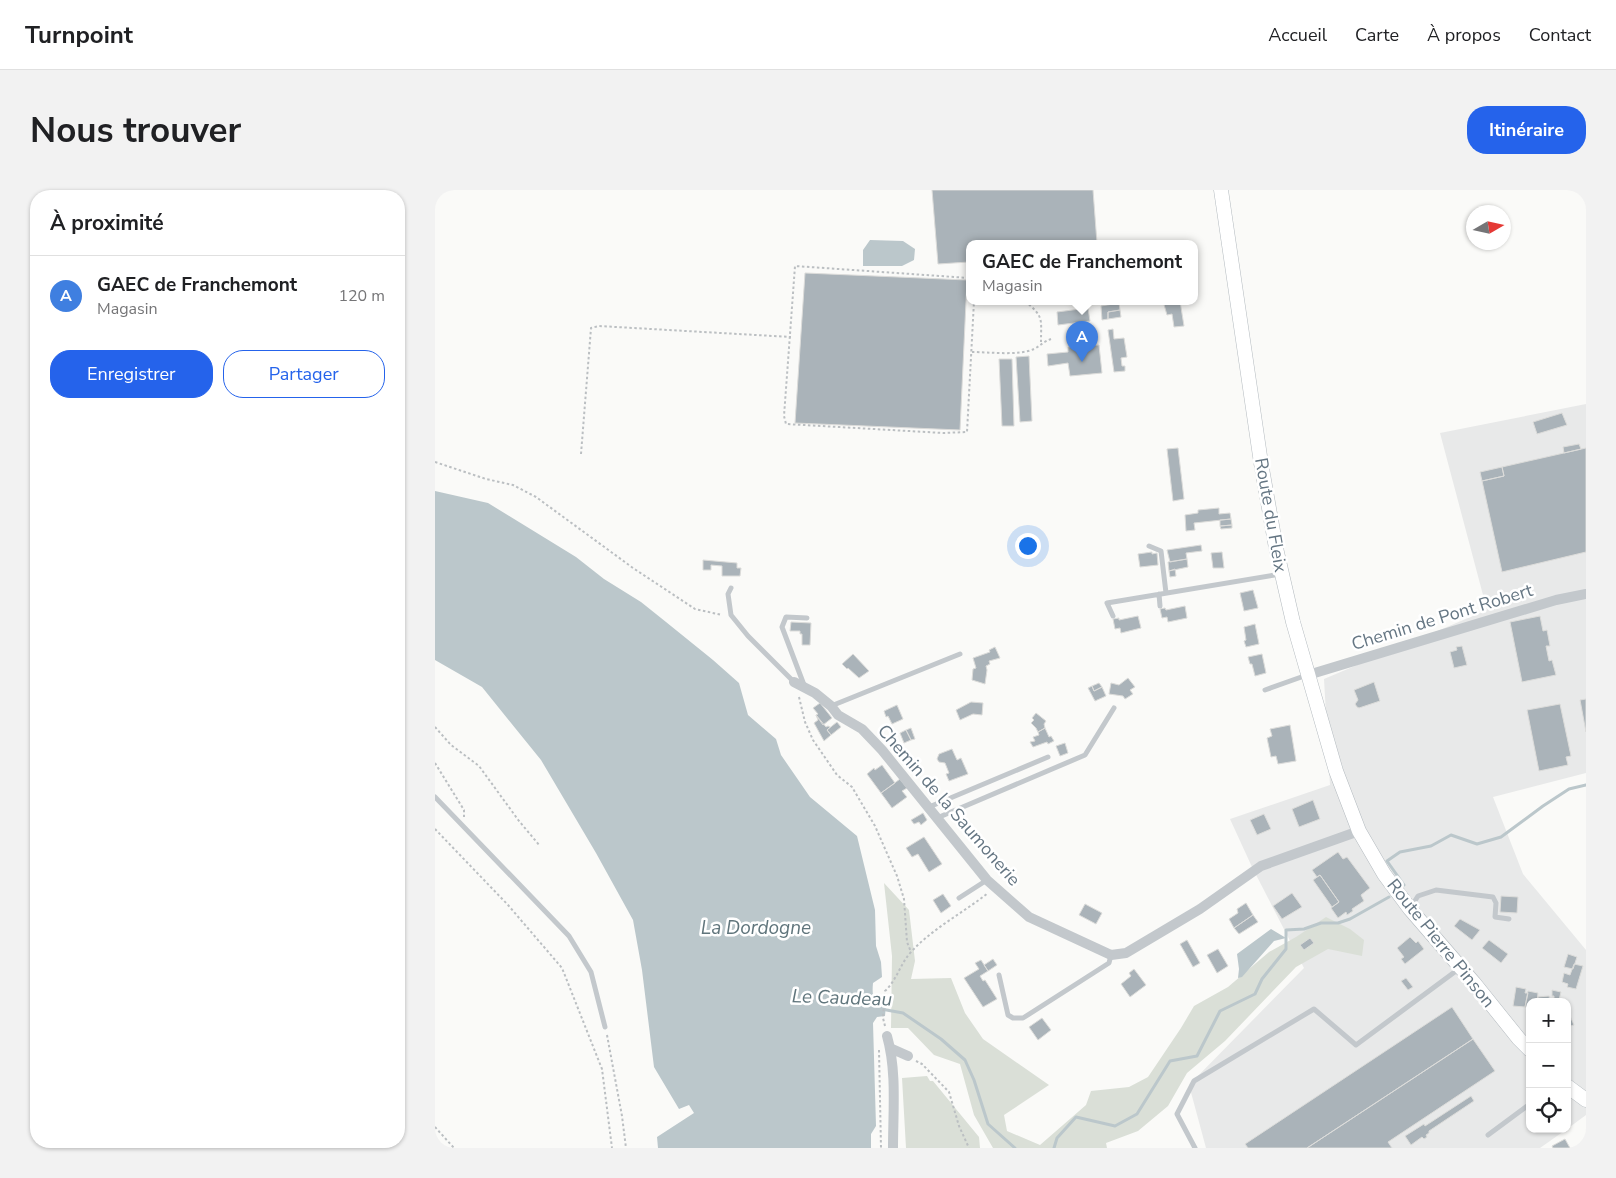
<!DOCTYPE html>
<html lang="fr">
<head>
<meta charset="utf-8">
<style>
  body { margin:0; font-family:"Nunito Sans",sans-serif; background:#f2f2f2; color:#202124 }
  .controls { position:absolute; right:15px; bottom:15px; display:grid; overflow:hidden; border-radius:10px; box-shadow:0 1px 4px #0004 }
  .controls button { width:45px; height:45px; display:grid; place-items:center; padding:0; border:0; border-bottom:1px solid #e0e0e0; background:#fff; color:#202124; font:25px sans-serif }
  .compass { position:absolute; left:1031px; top:15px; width:45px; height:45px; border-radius:50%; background:#fff; box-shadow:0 1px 4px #0004; rotate:81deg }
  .you { position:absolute; left:592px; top:355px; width:18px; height:18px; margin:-12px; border:4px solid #fff; border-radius:50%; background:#1a73e8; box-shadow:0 0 0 8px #1a73e833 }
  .badge { display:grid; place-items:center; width:32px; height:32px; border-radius:50%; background:#2563eb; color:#fff; font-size:16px; font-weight:700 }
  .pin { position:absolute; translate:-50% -41px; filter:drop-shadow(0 1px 2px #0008) }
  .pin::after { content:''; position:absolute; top:26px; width:18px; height:15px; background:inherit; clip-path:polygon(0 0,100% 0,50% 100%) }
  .popup { position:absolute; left:531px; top:50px; width:232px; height:65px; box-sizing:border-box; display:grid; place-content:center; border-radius:10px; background:#fff; filter:drop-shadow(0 1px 4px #0005); font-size:16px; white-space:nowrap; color:#757577 }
  .popup b { font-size:19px; color:#202124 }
  .popup::after { content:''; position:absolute; left:50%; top:100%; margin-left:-10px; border:10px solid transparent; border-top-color:#fff }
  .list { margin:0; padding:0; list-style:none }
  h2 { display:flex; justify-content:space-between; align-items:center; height:65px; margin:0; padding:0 20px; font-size:21px }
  h2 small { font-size:16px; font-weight:400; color:#757577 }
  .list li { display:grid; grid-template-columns:32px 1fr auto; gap:15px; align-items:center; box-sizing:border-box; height:80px; padding:0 20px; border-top:1px solid #e0e0e0 }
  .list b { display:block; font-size:19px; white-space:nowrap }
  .list p { margin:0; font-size:16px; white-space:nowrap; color:#757577 }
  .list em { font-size:16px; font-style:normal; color:#757577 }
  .actions { display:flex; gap:10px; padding:15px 20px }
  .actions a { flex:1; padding:11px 0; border:1px solid #2563eb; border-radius:20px; text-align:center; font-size:18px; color:#2563eb }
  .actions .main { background:#2563eb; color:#fff }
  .icon { flex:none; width:28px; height:28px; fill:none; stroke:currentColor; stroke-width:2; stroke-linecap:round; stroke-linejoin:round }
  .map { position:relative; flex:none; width:1151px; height:958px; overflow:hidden; border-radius:20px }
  header { display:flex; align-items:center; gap:30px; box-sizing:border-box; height:70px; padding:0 25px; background:#fff; border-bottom:1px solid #e0e0e0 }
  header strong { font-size:24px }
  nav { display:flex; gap:28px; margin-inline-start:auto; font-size:18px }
  .intro { display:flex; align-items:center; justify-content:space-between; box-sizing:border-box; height:120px; padding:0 30px }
  h1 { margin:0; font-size:35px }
  .button { padding:12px 22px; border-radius:20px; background:#2563eb; color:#fff; font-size:18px; font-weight:700 }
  main { display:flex; gap:30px; padding:0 30px }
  aside { flex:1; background:#fff; border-radius:20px; box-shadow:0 1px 4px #0004 }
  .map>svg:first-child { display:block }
</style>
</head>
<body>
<header>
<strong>Turnpoint</strong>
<nav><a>Accueil</a><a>Carte</a><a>À propos</a><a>Contact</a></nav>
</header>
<div class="intro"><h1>Nous trouver</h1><a class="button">Itinéraire</a></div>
<main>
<aside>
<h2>À proximité<small></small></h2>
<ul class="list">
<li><span class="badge" style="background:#3f7fe0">A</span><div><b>GAEC de Franchemont</b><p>Magasin</p></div><em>120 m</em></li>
</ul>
<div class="actions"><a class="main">Enregistrer</a><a>Partager</a></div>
</aside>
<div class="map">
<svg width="1151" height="958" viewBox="0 0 1151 958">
  <rect width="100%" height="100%" fill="#fafaf8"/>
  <path fill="#e8e9e9" d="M1151 214V583L1058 607 1088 684 1151 760V925L1132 939V812H1095V939H1132L1105 958H771L754 895 869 778 817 677 795 629 895 595 889 489 1052 420 1005 243Z"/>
  <path fill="#dadfd7" d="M449 693 474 720 480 771 476 789 516 788 530 823 548 849 614 895 569 925 572 941 605 955 651 915 656 901 694 897 713 887 746 838 759 816 793 797 834 762 861 747 891 727 915 739 929 750 927 766 893 759 861 777 790 851 752 883 733 916 703 941 671 953 672 958H558L539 925 525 874 499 865 473 838H456L457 766Z
    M492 886 495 891H498L544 947 545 958H471L467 888Z"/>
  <path fill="#bbc7cb" d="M435 50 468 51 480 59 479 70 467 76H428V60Z
    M0 301 53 313 141 367 169 389 206 412 231 432 278 470 304 493 313 525 341 549 346 565 375 607 422 646 440 720 441 756 446 772 447 787 438 793C437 804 437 814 451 814L450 826 442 827 438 833 441 936 436 944V958H223L222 947 259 923 254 915 244 919 219 877 207 780 198 730 161 663 106 570 47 497 0 470Z
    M836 739 851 748 839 751 807 787 803 788 804 779 802 764Z"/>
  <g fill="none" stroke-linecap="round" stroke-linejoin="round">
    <path stroke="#bbc7cb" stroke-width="3" d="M969 695 952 671 965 662 996 656 1016 645 1042 654 1066 647 1108 616 1134 599 1151 595
      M446 819 468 823 506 849 530 870 539 890 553 934 580 958
      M619 958 622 948 641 927 680 936 702 924 735 871 762 866 785 821 820 804 827 789 851 759V740L869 739 886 733H903L915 729 954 707"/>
  </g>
  <path fill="#aab3b9" stroke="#dcdcda" d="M497 0H658L662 53H534V72L503 74Z
    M370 83 532 90 525 240 360 233Z
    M728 111H745L749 136 739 137 737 124 732 125Z
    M684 113 685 120 673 122V129L667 130 666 116Z
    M653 118 655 131 623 135 622 122Z
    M685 120 686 127 673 129V122Z
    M678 139 679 149 689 148 692 167 686 168 687 176H690V181L679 182 673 140Z
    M664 155 667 183 635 186 633 173 613 176 612 164 633 162V157Z
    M594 166 597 231 585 232 581 167Z
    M564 169H577L579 236H567Z
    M1127 223 1132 235 1102 244 1098 232Z
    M1144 254 1146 259 1129 263 1128 257Z
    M743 258 749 309 738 311 732 259Z
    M1151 258V362L1067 382 1047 291 1069 286 1067 277Z
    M1067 277 1069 286 1047 291 1045 282Z
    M784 318V324L795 323 796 329 759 333 760 340 751 341 750 325 763 323V320Z
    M796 329 797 335 785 336V330Z
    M797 335V338L786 339 785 336Z
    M766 355 767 361 751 363 752 369 735 372 732 360Z
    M717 362V364L722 363 723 375 705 377 703 364Z
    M787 362 789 378H778L776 363Z
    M752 369 753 377 734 381 733 372Z
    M268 370 302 373V378H306L305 386H287V376L276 375V380H268Z
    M740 379 741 386 735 387 734 381Z
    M818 400 823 418 809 421 805 403Z
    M750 416 752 428 733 432 732 427 727 428 725 419 730 418 731 420Z
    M703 426 706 438 686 443 685 438 680 439 678 429 684 428V430Z
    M1105 426 1108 441 1112 440 1115 456H1111L1114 471 1117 470 1121 485 1087 492 1075 432Z
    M356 432 376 433 375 455H367V444H365V441H355Z
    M820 434 824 454 811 457 809 451 811 450 809 437Z
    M1027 456 1032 475 1019 478 1015 462 1022 460 1021 457Z
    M560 457 565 468 554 471 555 474 551 476 552 480 550 494 537 490 538 479 541 478 538 468 555 462 554 460Z
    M418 464 434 481 424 488 413 478 412 479 407 474Z
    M827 464 831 483 820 486 817 474H815L813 467Z
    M693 488 700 497 695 500 698 504 690 509 688 506 674 504 676 493 684 495Z
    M939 492 945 511 924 518 922 517 920 514 923 510 919 500Z
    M664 493 667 497 659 501 657 496Z
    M657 496 659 501 667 497 671 506 660 511 653 498Z
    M1151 509V542L1145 510Z
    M536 512 548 513 547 525 538 524 525 530 521 520Z
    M385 513 397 528 388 535 381 525 383 524 378 518Z
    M1125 514 1136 566 1131 567 1133 575 1104 581 1092 520Z
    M462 515 468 529 457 534 453 526 451 527 449 521Z
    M601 523 611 531 609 534 610 538 603 542 601 538 596 533 599 530 597 528Z
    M381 525 391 537 393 536 395 537 392 540 396 545 389 551 379 533 383 530Z
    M402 532 406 537 396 545 392 540Z
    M855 535 861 571 843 574 841 566 836 567 832 548 837 546 835 539Z
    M476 538 480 549 476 550 471 540Z
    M610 538 614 547 616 546 619 551 613 554 612 552 598 557 595 552 600 551 598 547 604 545 603 542Z
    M471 540 476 550 469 553 465 543Z
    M630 553 633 563 625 566 621 556Z
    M517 559 522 570 526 568 533 584 514 591 511 584 514 583 510 573 504 572 502 569 504 564Z
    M447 575 460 593 446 603 432 584 439 578 440 580Z
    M465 589 472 598 467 601 472 607 457 618 446 603Z
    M878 610 885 629 864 637 857 619Z
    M488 623 492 630 486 635 484 632 479 634 476 630Z
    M829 624 836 639 822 645 815 630Z
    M489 647 507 674 494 682 483 664 477 667 471 658Z
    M903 662 908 669 912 667 935 698 926 705 929 711 917 719 918 721 912 725 911 722 903 728 896 718 904 712 885 685 882 687 877 680Z
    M885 685 904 712 897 717 878 690Z
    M857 703 867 717 847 729 838 716Z
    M508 704 516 716 506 723 498 710Z
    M1066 706 1083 707 1082 723 1065 722Z
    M811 713 818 725 799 738 794 729 803 723 802 719Z
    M650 714 667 723 661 734 644 725Z
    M818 725 823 732 804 744 799 738Z
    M1025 729 1045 740 1037 750 1019 736Z
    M975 747 981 753 983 751 989 759 970 774 966 769 969 767 962 758Z
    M875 748 879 753 869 760 865 755Z
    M752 750 765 773 758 777 745 754Z
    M1054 750 1073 764 1066 773 1047 758Z
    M783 759 793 776 782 783 772 765Z
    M1133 764 1142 767 1138 779 1129 777Z
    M558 769 562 775 553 781 549 775Z
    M546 770 553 781 545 786 548 791 550 790 562 809 548 817 529 788 544 779 540 773Z
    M1139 774 1148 776 1141 799 1132 797 1133 794 1127 792 1129 783 1135 785Z
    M699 779 711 795 695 807 686 794 696 786 694 783Z
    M971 788 978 797 973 800 966 791Z
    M1081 797 1091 799 1090 803H1093L1090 817 1078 816Z
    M1117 800 1126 802 1124 810 1119 811V806H1117Z
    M1093 801 1103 803 1102 812H1095V818L1090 817Z
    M1114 806 1115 812H1104L1103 807Z
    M1017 817 1038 849 872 958H813L810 954Z
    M1132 819 1139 835 1132 837Z
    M607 828 616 840 603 850 594 837Z
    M1038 849 1060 881 953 952 957 958H872Z
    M1036 906 1039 911 994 941V943L991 945 992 947 989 949 987 947 976 955 970 946 989 934 990 936Z
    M1130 949 1135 958H1118L1117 956Z"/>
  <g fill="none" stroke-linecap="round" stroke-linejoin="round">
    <defs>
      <path id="secondary" d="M786 0 826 273 841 358 858 432 901 581 924 641 949 684 975 719 1039 793 1084 849 1095 860
        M1132 896 1151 910"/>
    </defs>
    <use href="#secondary" stroke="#b3babf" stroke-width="15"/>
    <path stroke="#bbbfc2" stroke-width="2" stroke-dasharray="2.5 2.5" stroke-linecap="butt" d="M534 88 360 76 349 226 351 234 508 243 532 242 539 111
      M590 111C609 127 606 128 606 152
      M537 162C554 162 584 166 599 159 605 156 608 152 616 149
      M146 264 156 138 164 136 356 147
      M0 272 51 289 78 295 101 307 198 378 260 419 287 425
      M364 507 370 532 378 550 402 585 417 597 440 636 462 686 469 709 472 752 476 762
      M0 537 16 555 44 576 84 631 105 656
      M0 573 29 620V627
      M0 639 73 715 127 778 167 879 177 958
      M450 836 448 828 450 801C462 790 465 774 476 762 498 738 528 723 553 703
      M172 845 187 926 191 958
      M444 860 446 958
      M481 871 487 874 514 902 524 936 534 958
      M0 937 19 958"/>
    <path stroke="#c3c8cc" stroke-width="5" d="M714 356 726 361 731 403
      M296 398 293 404 296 425 313 446 359 492
      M724 404 725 416
      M678 426 672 413 846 384
      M369 495 347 437 351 427 372 428
      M830 500 872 485
      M396 516 525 464
      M0 607 134 746 156 782 170 837
      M494 617 613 567
      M502 628 650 565 679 518
      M524 708 552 690
      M976 717 983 706 1001 700 1058 707 1061 713 1060 727 1074 729
      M564 785 573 825 578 828H588L674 773 676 765
      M1053 945 1095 914
      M760 958 742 924 759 891 879 819 921 855 1025 778"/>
    <path stroke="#c3c8cc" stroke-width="10" d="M873 485 1121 410 1151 404
      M359 492 380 503 396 516 403 525 427 539 447 560 552 690 594 727 676 765 691 763 765 719 826 676 924 641
      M452 846C462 881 458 922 458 958
      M455 858 473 866"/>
    <use href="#secondary" stroke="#fff" stroke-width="14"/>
  </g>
  <g text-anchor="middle" stroke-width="5" stroke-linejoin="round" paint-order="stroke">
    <g font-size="18" fill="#657683" stroke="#fff">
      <text transform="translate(836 325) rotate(80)" y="6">Route du Fleix</text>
      <text transform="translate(1007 427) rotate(-17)" y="6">Chemin de Pont Robert</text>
      <text transform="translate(514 615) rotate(49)" y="6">Chemin de la Saumonerie</text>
      <text transform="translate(1006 753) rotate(51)" y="6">Route Pierre Pinson</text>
    </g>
    <g font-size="19" font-style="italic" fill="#60757c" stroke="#fff">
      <text x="321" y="744">La Dordogne</text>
      <text transform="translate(407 807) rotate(2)" y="7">Le Caudeau</text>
    </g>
  </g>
</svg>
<div class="controls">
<button>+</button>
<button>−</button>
<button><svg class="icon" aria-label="locate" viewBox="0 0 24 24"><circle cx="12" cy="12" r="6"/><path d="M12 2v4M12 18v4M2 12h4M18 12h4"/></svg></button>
</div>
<svg class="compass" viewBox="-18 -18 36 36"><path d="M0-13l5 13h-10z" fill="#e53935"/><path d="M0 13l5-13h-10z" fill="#757577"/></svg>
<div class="you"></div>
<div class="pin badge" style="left:647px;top:172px;background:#3f7fe0">A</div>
<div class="popup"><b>GAEC de Franchemont</b>Magasin</div>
</div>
</main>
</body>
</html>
